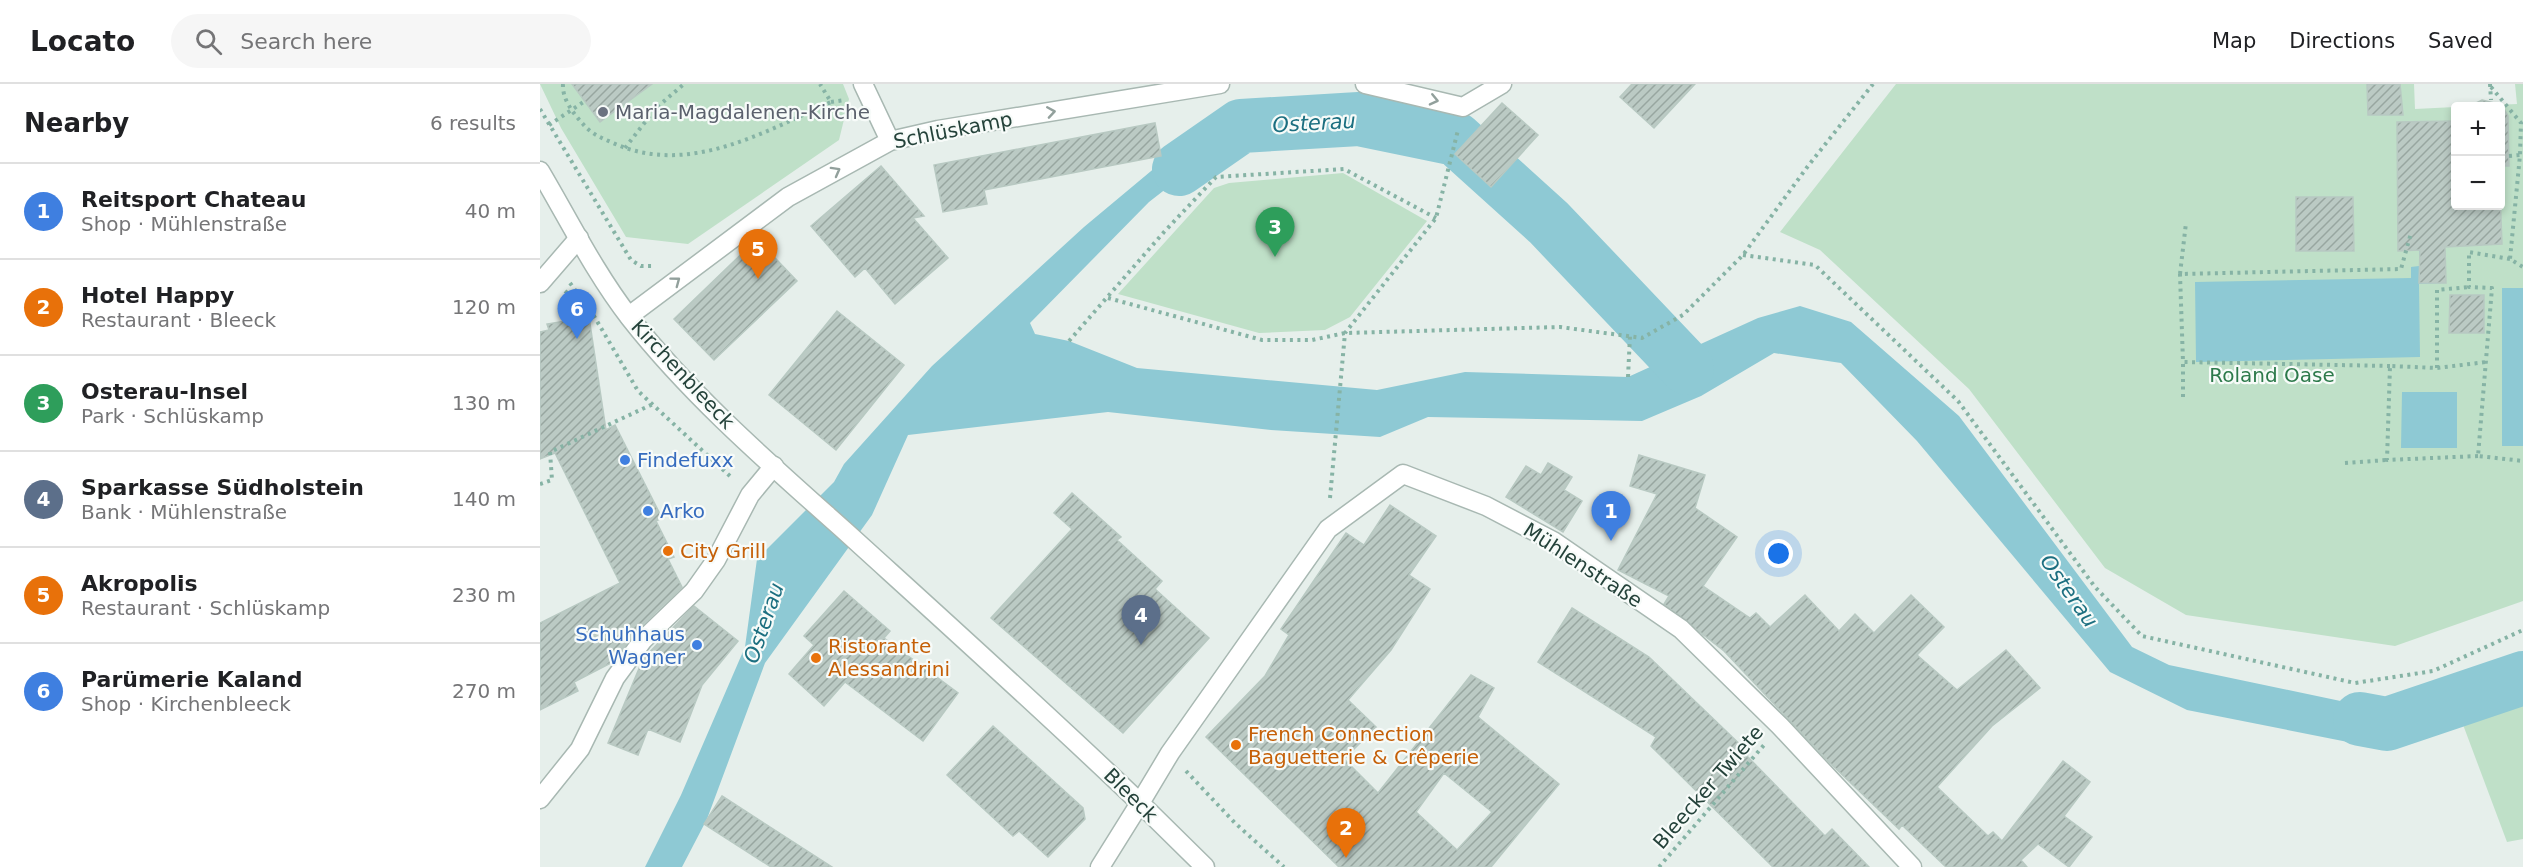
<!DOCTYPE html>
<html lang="en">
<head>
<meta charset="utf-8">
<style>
  body { margin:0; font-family:"DejaVu Sans",sans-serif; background:#f6f6f6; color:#202124 }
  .controls { position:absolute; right:18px; top:18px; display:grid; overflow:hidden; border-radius:6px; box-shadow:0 3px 9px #0003 }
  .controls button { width:54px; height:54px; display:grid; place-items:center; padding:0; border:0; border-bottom:2px solid #e0e0e0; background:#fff; color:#202124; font:30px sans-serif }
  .you { position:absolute; left:1239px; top:470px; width:21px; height:21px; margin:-15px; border:4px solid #fff; border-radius:50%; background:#1a73e8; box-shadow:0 0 0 9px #1a73e833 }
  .badge { display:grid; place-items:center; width:39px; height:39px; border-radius:50%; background:#7c3aed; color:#fff; font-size:20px; font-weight:700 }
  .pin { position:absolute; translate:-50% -50px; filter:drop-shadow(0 2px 3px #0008) }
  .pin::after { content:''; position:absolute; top:32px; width:21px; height:18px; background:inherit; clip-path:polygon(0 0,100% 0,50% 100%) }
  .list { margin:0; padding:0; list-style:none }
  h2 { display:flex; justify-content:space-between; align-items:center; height:78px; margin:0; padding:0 24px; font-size:26px }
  h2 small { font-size:20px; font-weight:400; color:#757577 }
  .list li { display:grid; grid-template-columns:39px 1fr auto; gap:18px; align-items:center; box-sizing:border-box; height:96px; padding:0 24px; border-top:2px solid #e0e0e0 }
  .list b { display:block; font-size:22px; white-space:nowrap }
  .list p { margin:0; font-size:20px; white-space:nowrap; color:#757577 }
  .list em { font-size:20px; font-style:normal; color:#757577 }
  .icon { flex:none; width:33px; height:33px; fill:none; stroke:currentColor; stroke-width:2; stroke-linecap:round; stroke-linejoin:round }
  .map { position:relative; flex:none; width:1983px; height:783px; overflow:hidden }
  header { display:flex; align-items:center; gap:36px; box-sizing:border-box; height:84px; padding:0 30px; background:#fff; border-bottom:2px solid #e0e0e0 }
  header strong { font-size:28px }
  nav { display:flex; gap:33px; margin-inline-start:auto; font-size:21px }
  .search { width:420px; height:54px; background:#f6f6f6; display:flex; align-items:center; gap:15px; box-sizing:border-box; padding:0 21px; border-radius:33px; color:#757577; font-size:22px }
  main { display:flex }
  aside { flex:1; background:#fff }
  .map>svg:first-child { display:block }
</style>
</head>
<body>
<header>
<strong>Locato</strong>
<div class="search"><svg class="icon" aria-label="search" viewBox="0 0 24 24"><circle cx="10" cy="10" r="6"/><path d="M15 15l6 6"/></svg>Search here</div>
<nav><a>Map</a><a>Directions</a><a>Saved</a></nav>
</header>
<main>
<aside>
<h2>Nearby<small>6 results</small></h2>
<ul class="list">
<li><span class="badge" style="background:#3f7fe0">1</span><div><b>Reitsport Chateau</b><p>Shop · Mühlenstraße</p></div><em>40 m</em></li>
<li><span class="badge" style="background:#e8710a">2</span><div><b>Hotel Happy</b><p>Restaurant · Bleeck</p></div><em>120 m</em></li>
<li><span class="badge" style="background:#2e9e5b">3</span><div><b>Osterau-Insel</b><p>Park · Schlüskamp</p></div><em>130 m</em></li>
<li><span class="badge" style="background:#5c6f8a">4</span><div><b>Sparkasse Südholstein</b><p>Bank · Mühlenstraße</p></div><em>140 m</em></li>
<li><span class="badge" style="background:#e8710a">5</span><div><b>Akropolis</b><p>Restaurant · Schlüskamp</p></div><em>230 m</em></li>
<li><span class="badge" style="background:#3f7fe0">6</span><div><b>Parümerie Kaland</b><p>Shop · Kirchenbleeck</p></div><em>270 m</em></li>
</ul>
</aside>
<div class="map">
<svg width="1983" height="783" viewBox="0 0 1983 783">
  <defs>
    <pattern id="building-hatch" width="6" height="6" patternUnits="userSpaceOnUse" patternTransform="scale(1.5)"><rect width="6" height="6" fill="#bbcac4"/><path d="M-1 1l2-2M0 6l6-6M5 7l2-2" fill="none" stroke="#98a6a0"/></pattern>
  </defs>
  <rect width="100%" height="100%" fill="#e6efeb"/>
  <path fill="#bfe0c8" d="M0 0H303L309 15 299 56 148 160 86 153 21 44Z
    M1356 0H1874L1875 25 1915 23 1916 122H1960V22H1930L1977 20 1975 0H1983V517L1855 562 1646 531 1565 484 1429 305 1280 166 1240 148Z
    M803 89 887 137 810 233 785 246 719 249 578 210 674 104 689 99Z
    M1983 607V755L1967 758 1919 630Z"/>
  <path fill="#8ec9d4" d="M694 34 708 56 663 76 609 118 490 239 495 250 529 257 597 284 837 306 925 288 1088 293 1218 234 1260 222 1311 238 1419 332 1592 563 1629 581 1829 623 1884 607 1901 648 1828 662 1647 626 1570 588 1377 357 1301 279 1234 269 1161 312 1102 337 888 333 840 353 731 346 568 328 368 351 332 431 225 579 167 735 142 783H105L141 711 205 563 217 475 294 398 304 380 392 282 544 143 665 42Z
    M1879 163H1905L1906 199 1879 200 1880 273 1656 278 1655 198 1871 194V183L1879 182Z
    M1962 204H1983V362H1962Z
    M1862 308H1917V364H1861Z"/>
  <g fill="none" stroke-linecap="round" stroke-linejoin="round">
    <path stroke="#8ec9d4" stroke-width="54" d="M639 85 701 42 819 35 916 55 1009 139 1147 284
      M1820 635 1847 640 1983 594"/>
  </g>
  <path fill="url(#building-hatch)" stroke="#b8c9c2" stroke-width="1.5" fill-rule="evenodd" d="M32 0H112L60 38Z
    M1092 0H1155L1114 44 1080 13Z
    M1827 0H1860L1863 31H1828Z
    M1942 16 1958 20 1964 25 1968 32 1969 82H1960V22H1930Z
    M962 19 998 51 951 103 915 70Z
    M1916 37V122H1960V109L1962 160 1905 163 1906 199H1879L1880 166 1858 167 1857 38Z
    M615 39 621 72 444 106 447 120 403 128 394 81Z
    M341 82 384 132 373 134 408 174 355 220 325 184 315 193 271 142Z
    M1756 113H1813L1814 167H1756Z
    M217 155 257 197 174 276 134 235Z
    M1910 211H1944V249H1909Z
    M297 227 364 281 296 366 229 311Z
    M49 233 66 346 75 341 122 434 116 437 134 473 128 475 142 503 95 548 73 578 34 598 38 607 0 626V539L80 499 15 369 0 375V248L9 246 7 240Z
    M1099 371 1165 391 1155 424 1197 453 1163 502 1210 534 1216 529 1230 543 1265 511 1299 547 1315 530 1334 549 1371 511 1404 543 1377 571 1417 606 1466 566 1500 604 1452 642 1397 703 1448 752 1453 748 1462 757 1523 677 1550 698 1524 732 1552 753 1529 783 1498 760 1481 776 1487 783H1406L1362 741 1359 745 1291 680 1184 567 1124 520 1129 512 1078 486 1117 410 1090 402Z
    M1008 379 1032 393 1024 406 1042 417 1023 448 966 413 986 382 1001 391Z
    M532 409 581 453 577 456 622 497 615 505 669 554 583 649 451 534 532 445 514 429Z
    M850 421 896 452 869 491 890 505 851 566 808 616 836 643 804 675 838 709 931 591 954 604 938 633 1019 700 951 783H799L666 653 725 592 749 551 741 545 806 449 824 461ZM904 689 952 728 917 766 876 728Z
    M304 507 350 547 344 554 418 609 383 657 305 598 284 622 249 590 274 561 264 552Z
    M154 522 198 557 162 601 140 658 108 645 98 671 68 659 103 575Z
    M1032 524 1109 573 1209 669 1207 672 1285 752 1292 745 1329 783H1233L1111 662 1116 653 998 578Z
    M453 642 543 724 545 735 508 773 479 747 473 752 407 691Z
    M182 712 292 783H231L164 740Z"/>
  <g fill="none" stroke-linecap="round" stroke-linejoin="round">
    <defs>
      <path id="service" d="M0 199 39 154"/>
      <path id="minor" d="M323 0 350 57
        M825 0 923 23 962 0
        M89 232 248 113 350 57 398 46 680 0
        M0 715 40 665 75 594 103 556 154 507 176 476 210 411 234 382
        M665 783 600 719 630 669 788 445 863 390 946 422 1013 457 1141 545 1240 642 1372 783"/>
      <path id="tertiary" d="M0 87C29 136 55 189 90 234 152 313 231 381 306 448 405 538 504 627 600 719L560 783"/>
    </defs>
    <use href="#service" stroke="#a8b8b2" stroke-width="21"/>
    <use href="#minor" stroke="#a8b8b2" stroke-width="21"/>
    <use href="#tertiary" stroke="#a8b8b2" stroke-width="21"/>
    <path stroke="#86b3a5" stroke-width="4" stroke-dasharray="3 4.5" stroke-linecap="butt" d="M23 0C22 15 33 29 43 40 51 50 62 54 73 59 148 93 224 48 291 18L280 0
      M1950 0 1951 16
      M1951 3 1981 39 1980 71 1970 175 1983 183
      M291 18 305 16
      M0 25 91 176 101 182H113
      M9 41 45 17
      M85 64 116 24 144 0
      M1969 72 1980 71
      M1203 171 1275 181 1418 317 1555 503 1602 552 1815 599 1893 587 1983 546
      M1970 175 1929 168V203L1952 204 1938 372 1983 377
      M1640 190 1646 139
      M30 199 49 225
      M25 207 54 232 98 307 192 394
      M568 214 722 256H772L805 249 1020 243 1102 254 1143 231 1203 171 1268 82 1333 0
      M529 257 624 148 676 93 804 85 896 134
      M1850 282 1643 278 1640 190 1861 185 1871 149
      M1897 284V206L1929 203
      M1088 293 1090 252
      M1643 313V278
      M1938 372 1847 376 1850 282 1897 284 1946 278
      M1805 379 1847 376
      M0 400 12 396 10 368 113 320
      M790 414 805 249 896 134 918 46
      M646 687 695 739 744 783
      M1119 783 1224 661"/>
    <use href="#service" stroke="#fff" stroke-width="18"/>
    <use href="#minor" stroke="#fff" stroke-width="18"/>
    <use href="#tertiary" stroke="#fff" stroke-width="18"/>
  </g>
  <defs><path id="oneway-chevron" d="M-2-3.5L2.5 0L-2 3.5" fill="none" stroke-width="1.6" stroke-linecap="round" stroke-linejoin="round" transform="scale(1.5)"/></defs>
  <g stroke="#92a09c">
    <use href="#oneway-chevron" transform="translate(894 16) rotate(13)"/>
    <use href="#oneway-chevron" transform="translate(511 28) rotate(-9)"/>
    <use href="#oneway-chevron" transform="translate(296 87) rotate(-29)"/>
    <use href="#oneway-chevron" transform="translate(136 197) rotate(-37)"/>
  </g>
  <circle fill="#6b7280" stroke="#f7fbf9" stroke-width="2" cx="63" cy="28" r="6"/>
  <g fill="#3f7fe0" stroke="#f7fbf9" stroke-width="2">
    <circle cx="85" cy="376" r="6"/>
    <circle cx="108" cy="427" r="6"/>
    <circle cx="157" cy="561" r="6"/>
  </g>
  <g fill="#e8710a" stroke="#f7fbf9" stroke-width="2">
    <circle cx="128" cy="467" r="6"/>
    <circle cx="276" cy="574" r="6"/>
    <circle cx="696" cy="661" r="6"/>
  </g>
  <g text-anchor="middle" stroke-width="4.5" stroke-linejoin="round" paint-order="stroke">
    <g font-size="20" fill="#5b616d" stroke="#f7fbf9" text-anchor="start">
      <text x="75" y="35">Maria-Magdalenen-Kirche</text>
    </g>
    <g font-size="20" fill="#24423a" stroke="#f7fbf9">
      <text transform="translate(413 46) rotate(-11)" y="7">Schlüskamp</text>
      <text transform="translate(143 290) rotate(47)" y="7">Kirchenbleeck</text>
      <text transform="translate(1043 481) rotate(33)" y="7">Mühlenstraße</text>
      <text transform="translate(1168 703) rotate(-49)" y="7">Bleecker Twiete</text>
      <text transform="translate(591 711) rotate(45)" y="7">Bleeck</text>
    </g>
    <g font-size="20" fill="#2d7a4b" stroke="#f7fbf9">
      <text x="1732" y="298">Roland Oase</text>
    </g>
    <g font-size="20" fill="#366cbe" stroke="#f7fbf9" text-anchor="start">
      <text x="97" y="383">Findefuxx</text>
      <text x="120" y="434">Arko</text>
      <text x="145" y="557" text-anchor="end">Schuhhaus<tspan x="145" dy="23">Wagner</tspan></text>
    </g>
    <g font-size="20" fill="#c56008" stroke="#f7fbf9" text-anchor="start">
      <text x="140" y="474">City Grill</text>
      <text x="288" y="569">Ristorante<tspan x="288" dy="23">Alessandrini</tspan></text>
      <text x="708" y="657">French Connection<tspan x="708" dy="23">Baguetterie &amp; Crêperie</tspan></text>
    </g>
    <g font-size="21" font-style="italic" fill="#1c6f80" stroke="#f7fbf9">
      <text transform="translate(774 39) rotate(-3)" y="7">Osterau</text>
      <text transform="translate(1529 507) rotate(55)" y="7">Osterau</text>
      <text transform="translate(224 539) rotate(-71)" y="7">Osterau</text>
    </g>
  </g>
</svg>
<div class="controls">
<button>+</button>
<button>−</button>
</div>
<div class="you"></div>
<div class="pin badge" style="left:1071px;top:457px;background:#3f7fe0">1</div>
<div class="pin badge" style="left:806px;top:774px;background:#e8710a">2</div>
<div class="pin badge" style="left:735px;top:173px;background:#2e9e5b">3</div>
<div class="pin badge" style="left:601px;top:561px;background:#5c6f8a">4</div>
<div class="pin badge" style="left:218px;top:195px;background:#e8710a">5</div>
<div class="pin badge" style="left:37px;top:255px;background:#3f7fe0">6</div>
</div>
</main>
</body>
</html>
